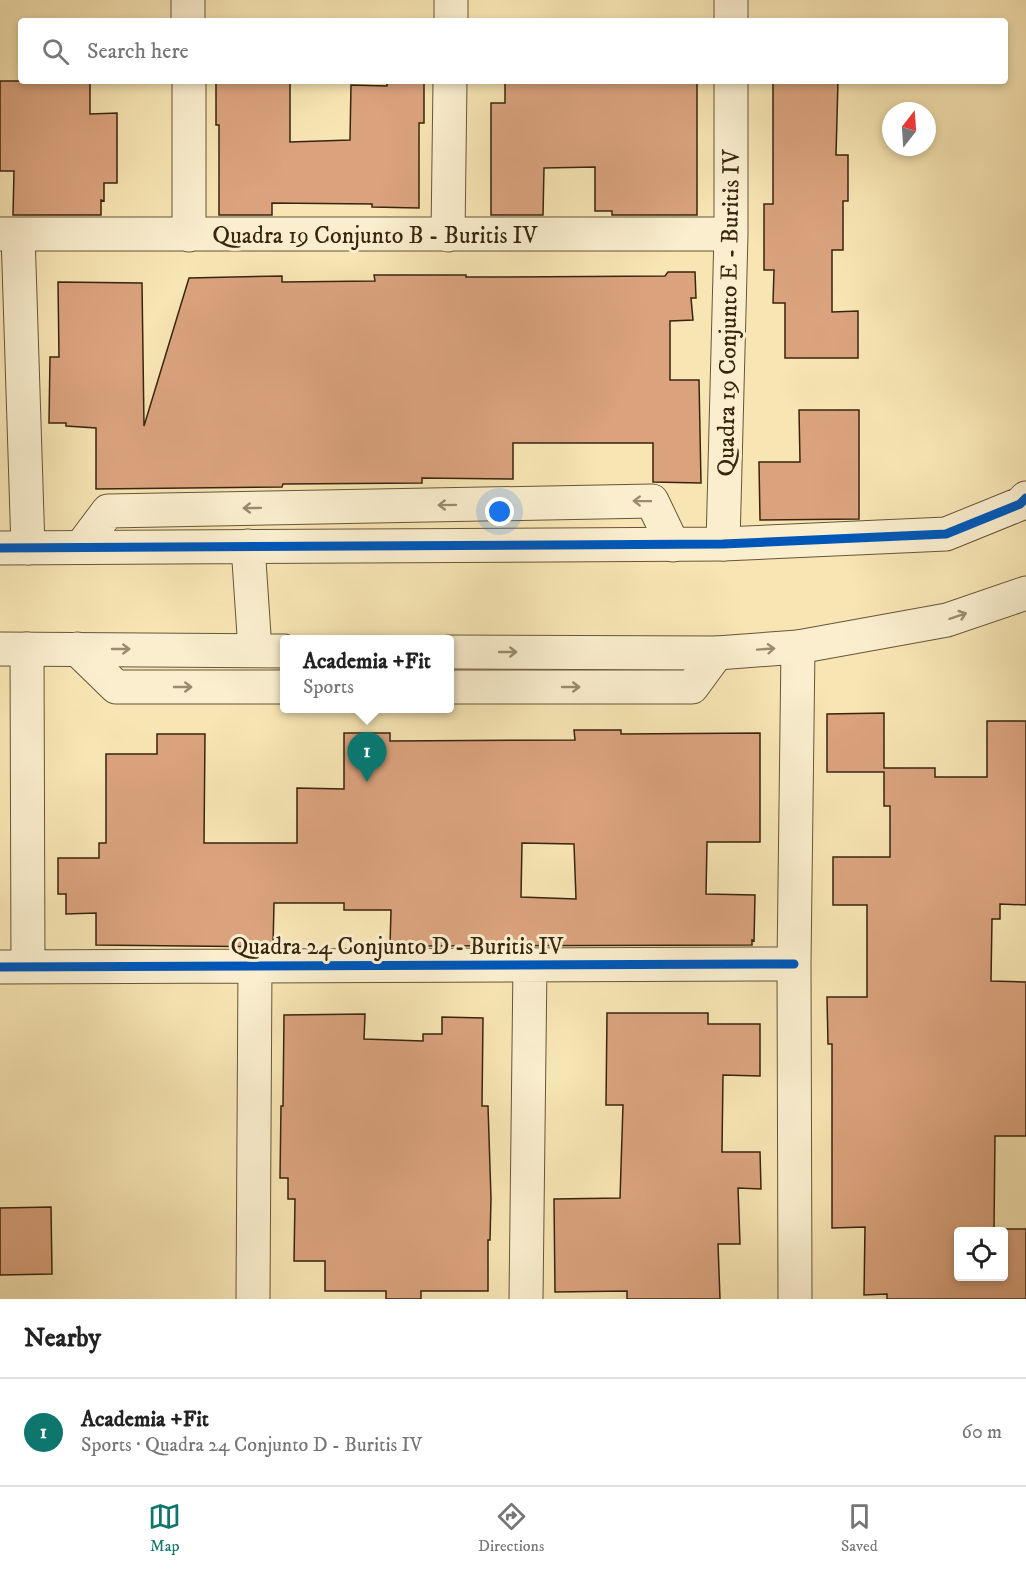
<!DOCTYPE html>
<html lang="en">
<head>
<meta charset="utf-8">
<style>
  body { margin:0; font-family:"IM FELL DW Pica",serif; background:#f6f6f6; color:#222 }
  .controls { position:absolute; right:18px; bottom:18px; display:grid; overflow:hidden; border-radius:6px; box-shadow:0 3px 9px #0003 }
  .controls button { width:54px; height:54px; display:grid; place-items:center; padding:0; border:0; border-bottom:2px solid #e0e0e0; background:#fff; color:#222; font:30px sans-serif }
  .compass { position:absolute; left:882px; top:102px; width:54px; height:54px; border-radius:50%; background:#fff; box-shadow:0 3px 9px #0003; rotate:17deg }
  .you { position:absolute; left:500px; top:512px; width:21px; height:21px; margin:-15px; border:4px solid #fff; border-radius:50%; background:#1a73e8; box-shadow:0 0 0 9px #1a73e833 }
  .badge { display:grid; place-items:center; width:39px; height:39px; border-radius:50%; background:#0f766e; color:#fff; font-size:20px; font-weight:700 }
  .pin { position:absolute; translate:-50% -50px; filter:drop-shadow(0 2px 3px #0008) }
  .pin::after { content:''; position:absolute; top:32px; width:21px; height:18px; background:inherit; clip-path:polygon(0 0,100% 0,50% 100%) }
  .popup { position:absolute; left:280px; top:635px; width:174px; height:78px; box-sizing:border-box; display:grid; place-content:center; border-radius:6px; background:#fff; filter:drop-shadow(0 2px 4px #0005); font-size:20px; white-space:nowrap; color:#767676 }
  .popup b { font-size:22px; color:#222 }
  .popup::after { content:''; position:absolute; left:50%; top:100%; margin-left:-12px; border:12px solid transparent; border-top-color:#fff }
  .list { margin:0; padding:0; list-style:none }
  h2 { display:flex; justify-content:space-between; align-items:center; height:78px; margin:0; padding:0 24px; font-size:26px }
  h2 small { font-size:20px; font-weight:400; color:#767676 }
  .list li { display:grid; grid-template-columns:39px 1fr auto; gap:18px; align-items:center; box-sizing:border-box; height:108px; padding:0 24px; border-top:2px solid #e0e0e0 }
  .list b { display:block; font-size:22px; white-space:nowrap }
  .list p { margin:0; font-size:20px; white-space:nowrap; color:#767676 }
  .list em { font-size:20px; font-style:normal; color:#767676 }
  .icon { flex:none; width:33px; height:33px; fill:none; stroke:currentColor; stroke-width:2; stroke-linecap:round; stroke-linejoin:round }
  .map { position:relative; flex:none; width:1026px; height:1299px; overflow:hidden }
  .search { position:absolute; background:#fff; box-shadow:0 3px 9px #0003; left:18px; right:18px; top:18px; height:66px; display:flex; align-items:center; gap:15px; box-sizing:border-box; padding:0 21px; border-radius:6px; color:#767676; font-size:22px }
  .sheet { height:186px; background:#fff }
  nav { display:flex; justify-content:space-around; align-items:center; box-sizing:border-box; height:84px; border-top:2px solid #e0e0e0; background:#fff; font-size:16px; color:#767676 }
  nav a { display:grid; justify-items:center; gap:3px }
  nav .on { color:#0f766e }
  .map>svg:first-child { display:block }
</style>
</head>
<body>
<div class="map">
<svg width="1026" height="1299" viewBox="0 0 1026 1299">
  <rect width="100%" height="100%" fill="#f7e5b3"/>
  <filter id="stains"><feTurbulence type="fractalNoise" baseFrequency=".00333" numOctaves="4"/><feColorMatrix values="0 0 0 0 .2 0 0 0 0 .09 0 0 0 0 .02 0 0 0 .5 -.17"/></filter>
  <radialGradient id="worn" r=".72"><stop offset=".6" stop-color="#630" stop-opacity="0"/><stop offset="1" stop-color="#630" stop-opacity=".3"/></radialGradient>
  <path fill="#daa37e" stroke="#39250f" stroke-width="1.5" fill-rule="evenodd" d="M0 81H90V114L117 113V183H104V201L101 200V215H13L14 171H0Z
    M216 81H290V142L350 140 351 85 387 86V81H424V123H419V208L372 207V204L272 203V215H219V125H216Z
    M505 81H697V215H612V211H595V167L544 168 543 215H491V103H505Z
    M773 81H838L836 155H848V201H843V250H832V312L858 311V358H785V303H773L774 270H764V204H773Z
    M668 272H695L696 298H691L693 320 670 321V380H699L701 483 653 482V443H513V479L422 478V483L283 484 282 487 96 489V428L66 426V423H49L50 357H59L58 282 142 283 144 426 189 278 282 276V282L375 281 374 275H466V277H508L665 276Z
    M799 410H859V519L760 520 759 462H800Z
    M884 713V768H935V777H987V721H1026V905L1000 904V919H992L991 981 1026 982V1136H995L994 1229H1026V1299H887V1294L864 1295 865 1227 832 1228V1044H828L827 997H867V905H833V857H890V806H884V772H827V714ZM958 1232H1004V1276H958Z
    M574 730H621V734L760 733V842H707L706 894 755 895 754 941 752 940V945L390 946 391 910H344V903H274L273 947 96 945V913L66 914V894H58V858H99V843H106V754H157V734H205L204 843H297V788L344 789V733H390V741L575 740ZM522 843 574 844 576 899 521 897Z
    M607 1013H708V1024H760V1076L723 1075 722 1152H760L761 1189 738 1188 740 1244H718L720 1299H627V1291L555 1292 554 1199 620 1198 623 1105H606Z
    M365 1014 364 1039 423 1041V1034H442V1017L483 1018 482 1106H488L491 1198 490 1240H488V1291H421V1299H386V1291H325V1261H294L295 1199H288V1178H280L281 1106H283L284 1015Z
    M51 1207 52 1274 0 1275V1208Z"/>
  <g fill="none" stroke-linecap="round" stroke-linejoin="round">
    <defs>
      <path id="minor" d="M188 0V21
        M451 21V0
        M731 21V0
        M189 81V235
        M0 234H731
        M18 234 28 548
        M448 235 450 81
        M723 544 731 234V81
        M81 547 108 511 652 501 673 545
        M27 649 28 967
        M77 649 116 687H284
        M449 687H692L717 653
        M0 967 794 964
        M253 1299 255 966
        M526 1299 530 964
        M795 1299 794 964 798 647"/>
      <path id="tertiary" d="M248 546 255 650
        M0 548 723 544 946 534 1020 504 1026 498
        M0 649 284 651
        M449 652 717 653 798 647 947 620 1026 593"/>
    </defs>
    <use href="#minor" stroke="#685538" stroke-width="35"/>
    <use href="#tertiary" stroke="#685538" stroke-width="35"/>
    <use href="#minor" stroke="#faeece" stroke-width="33"/>
    <use href="#tertiary" stroke="#faeece" stroke-width="33"/>
    <defs>
      <path id="cycleway" d="M0 548 723 544 946 534 1020 504 1026 498
        M0 967 794 964"/>
    </defs>
    <use href="#cycleway" stroke="#faeece" stroke-width="13"/>
    <use href="#cycleway" stroke="#0057b8" stroke-width="9"/>
  </g>
  <defs><path id="oneway-shaft" d="M-6 0H5M1.5-3L5.5 0L1.5 3" fill="none" stroke-width="1.6" stroke-linecap="round" stroke-linejoin="round" transform="scale(1.5)"/></defs>
  <g stroke="#9a8a6e">
    <use href="#oneway-shaft" transform="translate(642 501) rotate(-179)"/>
    <use href="#oneway-shaft" transform="translate(447 505) rotate(179)"/>
    <use href="#oneway-shaft" transform="translate(252 508) rotate(179)"/>
    <use href="#oneway-shaft" transform="translate(958 616) rotate(-19)"/>
    <use href="#oneway-shaft" transform="translate(121 649)"/>
    <use href="#oneway-shaft" transform="translate(766 649) rotate(-4)"/>
    <use href="#oneway-shaft" transform="translate(508 652)"/>
    <use href="#oneway-shaft" transform="translate(183 687)"/>
    <use href="#oneway-shaft" transform="translate(571 687)"/>
  </g>
  <g text-anchor="middle" stroke-width="6" stroke-linejoin="round" paint-order="stroke">
    <g font-size="24" fill="#39250f" stroke="#faeece">
      <text x="375" y="243">Quadra 19 Conjunto B - Buritis IV</text>
      <text transform="translate(728 313) rotate(-89)" y="8">Quadra 19 Conjunto E - Buritis IV</text>
      <text x="397" y="954">Quadra 24 Conjunto D - Buritis IV</text>
    </g>
  </g>
  <rect width="100%" height="100%" filter="url(#stains)"/>
  <rect width="100%" height="100%" fill="url(#worn)"/>
</svg>
<div class="controls">
<button><svg class="icon" aria-label="locate" viewBox="0 0 24 24"><circle cx="12" cy="12" r="6"/><path d="M12 2v4M12 18v4M2 12h4M18 12h4"/></svg></button>
</div>
<svg class="compass" viewBox="-18 -18 36 36"><path d="M0-13l5 13h-10z" fill="#e53935"/><path d="M0 13l5-13h-10z" fill="#767676"/></svg>
<div class="you"></div>
<div class="pin badge" style="left:367px;top:782px">1</div>
<div class="popup"><b>Academia +Fit</b>Sports</div>
<div class="search"><svg class="icon" aria-label="search" viewBox="0 0 24 24"><circle cx="10" cy="10" r="6"/><path d="M15 15l6 6"/></svg>Search here</div>
</div>
<section class="sheet">
<h2>Nearby<small></small></h2>
<ul class="list">
<li><span class="badge">1</span><div><b>Academia +Fit</b><p>Sports · Quadra 24 Conjunto D - Buritis IV</p></div><em>60 m</em></li>
</ul>
</section>
<nav>
<a class="on"><svg class="icon" aria-label="map" viewBox="0 0 24 24"><path d="M3 6l6-2 6 2 6-2v14l-6 2-6-2-6 2zM9 4v14M15 6v14"/></svg>Map</a>
<a><svg class="icon" aria-label="directions" viewBox="0 0 24 24"><path d="M12 3l9 9-9 9-9-9zM9 14v-3h6M13 9l2 2-2 2"/></svg>Directions</a>
<a><svg class="icon" aria-label="saved" viewBox="0 0 24 24"><path d="M7 4h10v16l-5-4-5 4z"/></svg>Saved</a>
</nav>
</body>
</html>
